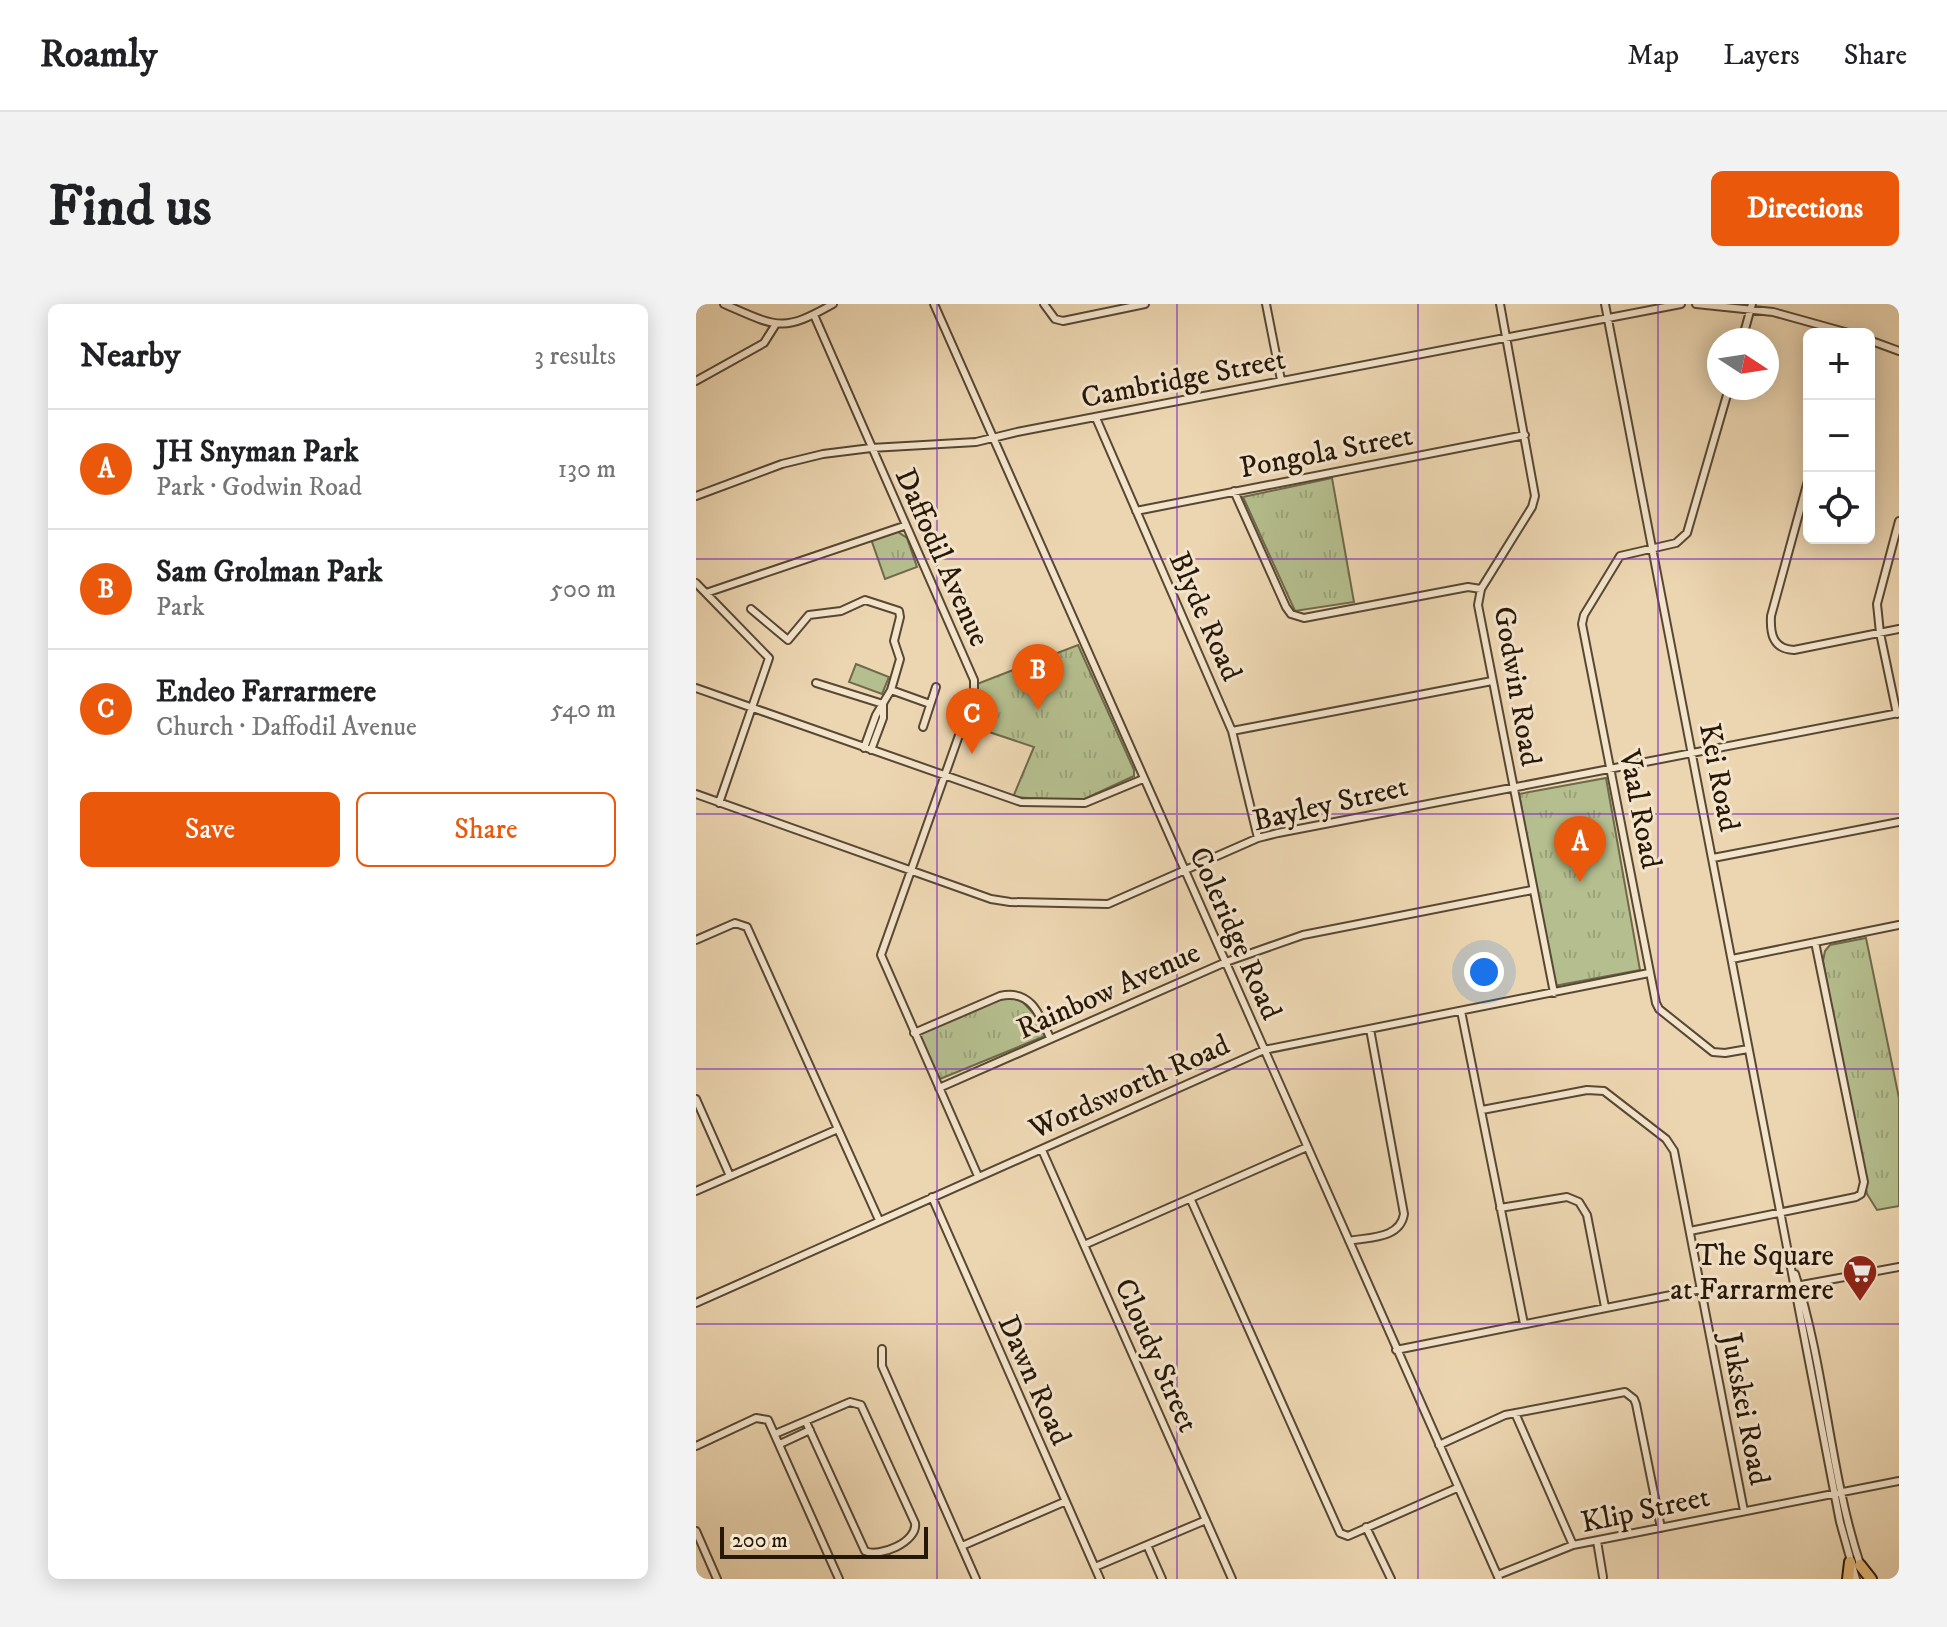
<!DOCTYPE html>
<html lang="en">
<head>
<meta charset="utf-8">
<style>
  body { margin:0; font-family:"IM FELL DW Pica",serif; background:#f2f2f2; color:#202124 }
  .controls { position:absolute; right:24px; top:24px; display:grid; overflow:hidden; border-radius:12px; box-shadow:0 4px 20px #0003 }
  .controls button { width:72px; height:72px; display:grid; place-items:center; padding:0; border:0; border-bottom:2px solid #e0e0e0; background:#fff; color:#202124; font:40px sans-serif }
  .compass { position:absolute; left:1011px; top:24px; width:72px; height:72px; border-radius:50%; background:#fff; box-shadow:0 4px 20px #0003; rotate:102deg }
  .scale { position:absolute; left:24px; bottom:20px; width:208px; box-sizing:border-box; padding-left:8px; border:4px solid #271708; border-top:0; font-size:22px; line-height:28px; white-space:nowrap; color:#271708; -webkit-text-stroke:6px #f3e4cc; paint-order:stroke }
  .you { position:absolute; left:788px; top:668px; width:28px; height:28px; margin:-20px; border:6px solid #fff; border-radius:50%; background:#1a73e8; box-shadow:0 0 0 12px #1a73e833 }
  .badge { display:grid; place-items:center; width:52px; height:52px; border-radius:50%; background:#ea580c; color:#fff; font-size:26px; font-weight:700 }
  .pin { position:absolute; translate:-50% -66px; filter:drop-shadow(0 2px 4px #0008) }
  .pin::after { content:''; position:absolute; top:42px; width:28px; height:24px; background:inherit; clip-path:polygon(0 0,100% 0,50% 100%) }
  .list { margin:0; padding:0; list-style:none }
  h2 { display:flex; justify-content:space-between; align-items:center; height:104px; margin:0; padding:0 32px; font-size:34px }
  h2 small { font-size:26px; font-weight:400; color:#757577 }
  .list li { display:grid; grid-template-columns:52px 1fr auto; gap:24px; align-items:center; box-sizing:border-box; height:120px; padding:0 32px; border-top:2px solid #e0e0e0 }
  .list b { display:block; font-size:30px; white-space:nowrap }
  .list p { margin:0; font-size:26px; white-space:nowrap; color:#757577 }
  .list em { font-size:26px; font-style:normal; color:#757577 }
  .actions { display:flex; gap:16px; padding:24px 32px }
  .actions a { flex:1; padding:18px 0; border:2px solid #ea580c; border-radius:12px; text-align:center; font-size:28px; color:#ea580c }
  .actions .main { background:#ea580c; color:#fff }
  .icon { flex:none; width:44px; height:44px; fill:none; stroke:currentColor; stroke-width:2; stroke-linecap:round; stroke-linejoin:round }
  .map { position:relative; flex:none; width:1203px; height:1275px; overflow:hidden; border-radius:12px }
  header { display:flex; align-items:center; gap:48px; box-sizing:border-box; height:112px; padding:0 40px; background:#fff; border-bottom:2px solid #e0e0e0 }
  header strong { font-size:38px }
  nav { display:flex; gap:44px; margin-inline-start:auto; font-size:28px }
  .intro { display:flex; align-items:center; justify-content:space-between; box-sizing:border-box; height:192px; padding:0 48px }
  h1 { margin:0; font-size:56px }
  .button { padding:20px 36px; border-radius:12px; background:#ea580c; color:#fff; font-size:28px; font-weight:700 }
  main { display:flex; gap:48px; padding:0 48px }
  aside { flex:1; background:#fff; border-radius:12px; box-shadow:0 4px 20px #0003 }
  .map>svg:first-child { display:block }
</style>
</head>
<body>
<header>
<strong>Roamly</strong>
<nav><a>Map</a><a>Layers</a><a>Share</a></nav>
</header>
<div class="intro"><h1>Find us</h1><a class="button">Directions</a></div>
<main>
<aside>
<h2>Nearby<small>3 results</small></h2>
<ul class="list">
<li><span class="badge">A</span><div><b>JH Snyman Park</b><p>Park · Godwin Road</p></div><em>130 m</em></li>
<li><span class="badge">B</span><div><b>Sam Grolman Park</b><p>Park</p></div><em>500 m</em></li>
<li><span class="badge">C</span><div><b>Endeo Farrarmere</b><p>Church · Daffodil Avenue</p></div><em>540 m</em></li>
</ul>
<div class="actions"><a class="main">Save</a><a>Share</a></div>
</aside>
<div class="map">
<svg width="1203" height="1275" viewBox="0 0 1203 1275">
  <defs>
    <pattern id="park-tufts" width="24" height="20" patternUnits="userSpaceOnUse" patternTransform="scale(2)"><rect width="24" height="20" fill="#b5be8e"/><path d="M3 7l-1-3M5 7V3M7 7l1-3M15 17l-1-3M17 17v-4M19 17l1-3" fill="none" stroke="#9ca379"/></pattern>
  </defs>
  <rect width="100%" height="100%" fill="#ecd6b1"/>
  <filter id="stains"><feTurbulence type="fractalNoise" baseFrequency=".0025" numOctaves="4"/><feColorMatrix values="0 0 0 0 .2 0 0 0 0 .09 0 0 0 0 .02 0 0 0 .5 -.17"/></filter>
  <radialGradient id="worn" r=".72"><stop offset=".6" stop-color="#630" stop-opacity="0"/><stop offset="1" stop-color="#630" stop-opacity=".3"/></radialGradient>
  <path fill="#b5be8e" stroke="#6e6a4b" stroke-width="2" d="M160 360 193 373 186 390 153 378Z"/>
  <path fill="url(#park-tufts)" stroke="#6e6a4b" stroke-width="2" d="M636 174 658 298 599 307 547 193Z
    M199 226 211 234 221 263 189 275 175 235Z
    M382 341 438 466V472L384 497 317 493 338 443 269 420 281 380Z
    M910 474 944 666 858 682 823 490Z
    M1170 634 1203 794V902L1181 906 1171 890 1127 657 1129 647 1134 641Z
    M303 693 323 694 340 712 349 732 244 775 221 730Z"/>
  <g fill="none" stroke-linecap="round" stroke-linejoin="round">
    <defs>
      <path id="street" d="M28 0C81 23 86 29 137 0
        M238 0 803 1275
        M348 0 359 15 367 17 449 0
        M570 0 585 76
        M804 0 839 192 836 203 785 285 782 301 858 689
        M909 0 1144 1218 1160 1275
        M1000 0 1077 8 1156 30
        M118 11 278 376V389L185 651 282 872
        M1046 36 1056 0
        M1173 36 1203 47
        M0 77 68 39 80 20
        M1033 84 991 229 980 239 924 252 888 311 886 320 960 699 963 705 1017 748 1029 749 1052 745
        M400 114 536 427 562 534
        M1113 173 1075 312C1074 330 1077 345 1098 346L1203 325
        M538 187 590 303 595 310 608 314 772 283 785 285
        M0 192 86 160 127 150 175 144 280 138 321 128 985 0
        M440 207 829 131
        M0 279 73 354 23 499
        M10 289 208 222
        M55 305 92 336 113 311 145 307 169 296 203 307 204 313 198 337 204 355 195 386 180 411 168 444
        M120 379 187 400
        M0 384 325 498 389 499 447 475
        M195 386 234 400
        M1201 410 1184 329 1181 300 1203 217
        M227 423 240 383
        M536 427 796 377
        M175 446 187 414V400
        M0 490 295 595 314 598 412 600 562 534 582 529 1203 409
        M1017 554 1203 518
        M0 636 39 619 51 623 183 916
        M1036 655 1203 621
        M765 707 828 1020
        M218 729 304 692C335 685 344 711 354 734
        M243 784 530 658 607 631 836 586
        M0 795 34 872
        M786 806 891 786 908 787 970 835 978 847 1048 1207
        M346 846 536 1275
        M0 887 142 825
        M236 893 404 1275
        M495 896 644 1229 652 1232 761 1184
        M804 904 871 893 883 898 891 911 909 1003
        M994 927 1160 893 1165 890 1168 878 1119 638
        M653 937C673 933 704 935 708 910L674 725
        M388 941 611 843
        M1099 970C1130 1066 1133 1168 1165 1263
        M1100 982 1203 963
        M0 999 568 746 953 669
        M186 1045V1062L280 1275
        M700 1046 1005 985
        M819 1109 877 1241
        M79 1130 154 1098 165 1101 219 1219C222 1238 183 1254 169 1247L110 1118
        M84 1140 114 1126
        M743 1141 809 1111 929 1088 938 1095 940 1100 965 1224
        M0 1142 60 1114 72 1116 143 1275
        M670 1223 695 1275
        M0 1227 21 1275
        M901 1237 907 1273
        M451 1241 466 1275
        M266 1242 368 1198
        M399 1263 510 1216
        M802 1271 877 1241 1203 1177"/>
      <path id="primary" d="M1164 1261 1175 1275
        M1152 1275 1154 1258"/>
    </defs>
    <use href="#street" stroke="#584732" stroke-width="10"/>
    <use href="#primary" stroke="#271708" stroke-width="14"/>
    <use href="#street" stroke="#f3e4cc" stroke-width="6"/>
    <use href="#primary" stroke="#e6bb78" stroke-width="10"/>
  </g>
  <path fill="none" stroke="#7b2cbf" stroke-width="2" stroke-opacity="0.55" d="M241 0V1275M481 0V1275M722 0V1275M962 0V1275M0 255H1203M0 510H1203M0 765H1203M0 1020H1203"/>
  <defs>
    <symbol id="supermarket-pin" viewBox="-11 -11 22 30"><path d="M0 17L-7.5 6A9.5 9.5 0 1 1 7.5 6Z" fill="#8f2418" stroke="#f3e4cc"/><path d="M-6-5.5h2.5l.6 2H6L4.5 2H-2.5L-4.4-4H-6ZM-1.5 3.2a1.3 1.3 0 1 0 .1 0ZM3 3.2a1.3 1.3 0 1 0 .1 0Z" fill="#fff"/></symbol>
  </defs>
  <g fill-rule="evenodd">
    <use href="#supermarket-pin" x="1144" y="948" width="40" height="54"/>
  </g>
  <g text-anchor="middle" stroke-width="6" stroke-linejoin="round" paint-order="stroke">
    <g font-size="30" fill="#271708" stroke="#f3e4cc">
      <text transform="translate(487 74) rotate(-11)" y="10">Cambridge Street</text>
      <text transform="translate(630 147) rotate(-11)" y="10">Pongola Street</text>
      <text transform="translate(247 253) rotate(66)" y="10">Daffodil Avenue</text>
      <text transform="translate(510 312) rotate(66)" y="10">Blyde Road</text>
      <text transform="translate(822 382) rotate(80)" y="10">Godwin Road</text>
      <text transform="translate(1024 473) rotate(79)" y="10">Kei Road</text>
      <text transform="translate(634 499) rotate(-13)" y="10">Bayley Street</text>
      <text transform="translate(945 505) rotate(79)" y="10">Vaal Road</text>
      <text transform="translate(540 629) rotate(66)" y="10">Coleridge Road</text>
      <text transform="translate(412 686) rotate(-24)" y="10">Rainbow Avenue</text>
      <text transform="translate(433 782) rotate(-24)" y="10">Wordsworth Road</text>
      <text transform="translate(461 1051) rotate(66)" y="10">Cloudy Street</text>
      <text transform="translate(339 1076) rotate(66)" y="10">Dawn Road</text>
      <text transform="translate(1050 1105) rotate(79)" y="10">Jukskei Road</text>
      <text transform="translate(949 1205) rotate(-12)" y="10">Klip Street</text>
    </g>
    <g font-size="30" fill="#271708" stroke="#f3e4cc" text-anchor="end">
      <text x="1138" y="961">The Square<tspan x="1138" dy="34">at Farrarmere</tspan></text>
    </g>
  </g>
  <rect width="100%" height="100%" filter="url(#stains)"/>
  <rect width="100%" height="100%" fill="url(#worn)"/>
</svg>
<div class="controls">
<button>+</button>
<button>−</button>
<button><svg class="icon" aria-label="locate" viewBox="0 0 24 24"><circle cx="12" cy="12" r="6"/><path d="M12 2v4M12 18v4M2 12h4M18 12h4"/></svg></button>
</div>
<svg class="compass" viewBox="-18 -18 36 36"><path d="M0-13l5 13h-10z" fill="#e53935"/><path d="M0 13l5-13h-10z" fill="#757577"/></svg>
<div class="scale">200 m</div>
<div class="you"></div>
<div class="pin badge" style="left:884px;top:578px">A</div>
<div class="pin badge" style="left:342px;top:406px">B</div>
<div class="pin badge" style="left:276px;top:450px">C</div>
</div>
</main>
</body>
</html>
